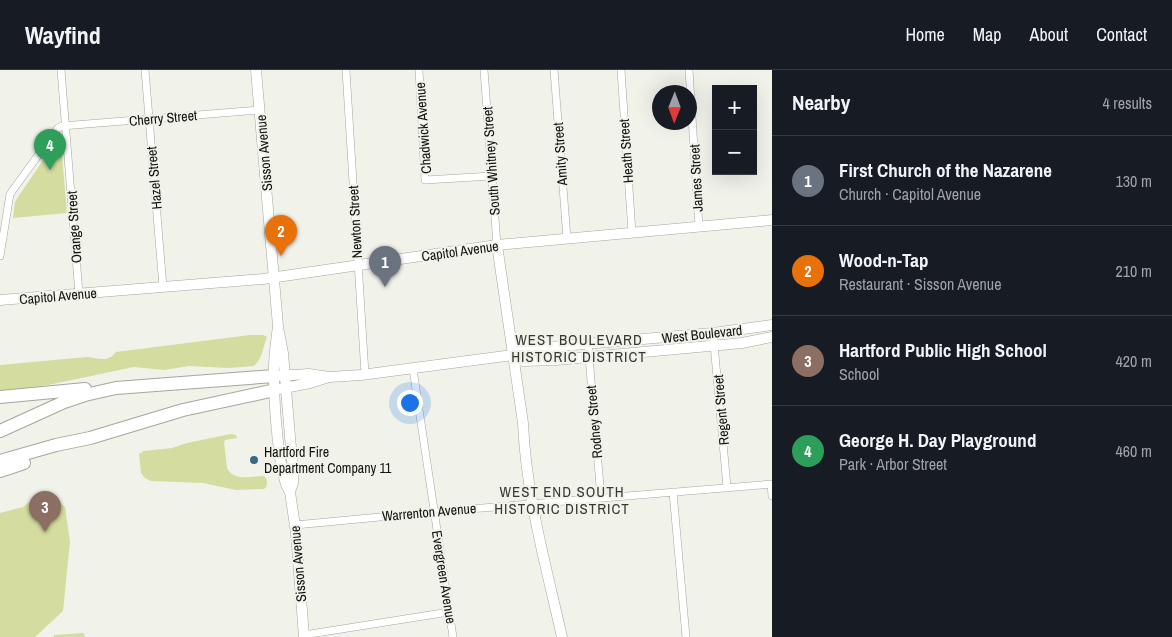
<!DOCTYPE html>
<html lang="en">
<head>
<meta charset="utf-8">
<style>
  body { margin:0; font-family:"Archivo Narrow",sans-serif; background:#242831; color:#f1f3f6 }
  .controls { position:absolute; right:15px; top:15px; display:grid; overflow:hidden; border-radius:0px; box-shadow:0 5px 20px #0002 }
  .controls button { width:45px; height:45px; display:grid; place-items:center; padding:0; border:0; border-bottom:1px solid #363941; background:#171b24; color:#f1f3f6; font:25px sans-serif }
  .compass { position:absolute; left:652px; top:15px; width:45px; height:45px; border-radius:50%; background:#171b24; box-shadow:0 5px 20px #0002; rotate:181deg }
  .you { position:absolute; left:409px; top:332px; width:18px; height:18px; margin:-12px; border:4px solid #fff; border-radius:50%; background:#1a73e8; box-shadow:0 0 0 8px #1a73e833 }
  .badge { display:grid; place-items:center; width:32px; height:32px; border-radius:50%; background:#ea580c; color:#fff; font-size:16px; font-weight:700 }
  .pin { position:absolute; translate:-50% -41px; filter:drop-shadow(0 1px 2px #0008) }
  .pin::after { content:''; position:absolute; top:26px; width:18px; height:15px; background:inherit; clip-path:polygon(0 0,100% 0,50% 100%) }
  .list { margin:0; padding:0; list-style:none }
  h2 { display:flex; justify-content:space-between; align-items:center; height:65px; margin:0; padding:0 20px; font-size:21px }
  h2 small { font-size:16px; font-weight:400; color:#9ea1a6 }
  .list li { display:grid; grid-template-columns:32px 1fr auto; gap:15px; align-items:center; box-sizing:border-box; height:90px; padding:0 20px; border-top:1px solid #363941 }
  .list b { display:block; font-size:19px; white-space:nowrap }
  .list p { margin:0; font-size:16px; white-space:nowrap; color:#9ea1a6 }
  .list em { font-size:16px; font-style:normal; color:#9ea1a6 }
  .map { position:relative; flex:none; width:772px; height:567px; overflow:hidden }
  header { display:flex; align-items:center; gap:30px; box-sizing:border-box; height:70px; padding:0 25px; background:#171b24; border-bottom:1px solid #363941 }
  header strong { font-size:24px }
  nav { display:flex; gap:28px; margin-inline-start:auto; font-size:18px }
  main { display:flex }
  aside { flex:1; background:#171b24 }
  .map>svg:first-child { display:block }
</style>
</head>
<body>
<header>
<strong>Wayfind</strong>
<nav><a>Home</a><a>Map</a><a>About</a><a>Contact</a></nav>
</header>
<main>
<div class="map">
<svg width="772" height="567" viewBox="0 0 772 567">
  <rect width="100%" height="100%" fill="#f1f2ea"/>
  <path fill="#d5dc9f" d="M57 70 61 73 67 143 13 148 15 132 18 127Z
    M250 265H263L267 267C262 279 264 286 254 296L228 298 189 296 164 300 134 297 48 315 0 321V295L87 287C98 288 108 293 116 282Z
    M231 364 236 365 237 368 225 370 224 372 227 398C234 412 252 406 264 406 268 409 268 416 264 419L236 420 203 413 151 411 145 408 141 403 139 384 144 381 172 378 187 373Z
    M58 431 65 437 70 472 63 541 35 567H0V443L23 437 28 433Z
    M84 563 85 567H54V565Z"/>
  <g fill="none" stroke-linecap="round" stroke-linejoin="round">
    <defs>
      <path id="minor" d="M61 0 79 224
        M145 0 163 217
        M346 0 365 304
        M419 0 425 110 492 106
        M484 0 497 175
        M554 0 567 169
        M621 0 632 163
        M689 0 699 157
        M0 186 10 124 58 58 62 56 260 40
        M713 263 727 417
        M588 275 601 428
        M413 299 453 567
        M771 414 772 426
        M673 422 686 567
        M295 455 433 442 772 414
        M304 565 449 542"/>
      <path id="secondary" d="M256 0 278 256C276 273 273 290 274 307 274 329 278 407 290 422
        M497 175 523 353C526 425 546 496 562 567
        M0 230 263 209 497 175 772 150
        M279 262 283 283 293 402V413L290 422 296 463 304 567
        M513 285 519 290 524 291 556 290 742 273 772 267
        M274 306 309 304 329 307 361 305 513 285 521 280 527 279 713 263 772 255
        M279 319 310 313 326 308"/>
      <path id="motorway" d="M0 327 85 319
        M0 361 64 332 85 325 116 318 274 306
        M0 391 56 375 90 368 183 340 275 320
        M0 401 24 393"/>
    </defs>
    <use href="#minor" stroke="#a5a69e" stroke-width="8"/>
    <use href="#secondary" stroke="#a5a69e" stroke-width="11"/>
    <use href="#motorway" stroke="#a5a69e" stroke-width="14"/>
    <use href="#minor" stroke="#fff" stroke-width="7"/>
    <use href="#secondary" stroke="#fff" stroke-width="10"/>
    <use href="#motorway" stroke="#fff" stroke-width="12"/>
  </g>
  <circle fill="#366a87" stroke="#f1f2ea" stroke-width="2" cx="254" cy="390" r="5"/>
  <g text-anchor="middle" stroke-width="4" stroke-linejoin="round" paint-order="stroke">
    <g font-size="14" fill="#12120f" stroke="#f1f2ea">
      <text transform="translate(163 48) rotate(-5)" y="5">Cherry Street</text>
      <text transform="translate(423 58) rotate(-94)" y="5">Chadwick Avenue</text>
      <text transform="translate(626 81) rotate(-94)" y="5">Heath Street</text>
      <text transform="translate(264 83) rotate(-95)" y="5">Sisson Avenue</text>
      <text transform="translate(560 84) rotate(-94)" y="5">Amity Street</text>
      <text transform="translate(491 91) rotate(-94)" y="5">South Whitney Street</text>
      <text transform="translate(154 108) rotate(-95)" y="5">Hazel Street</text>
      <text transform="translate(696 108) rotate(-93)" y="5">James Street</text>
      <text transform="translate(355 152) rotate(-93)" y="5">Newton Street</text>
      <text transform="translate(74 157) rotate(-94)" y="5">Orange Street</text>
      <text transform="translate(460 181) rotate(-8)" y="5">Capitol Avenue</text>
      <text transform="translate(58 226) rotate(-5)" y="5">Capitol Avenue</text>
      <text transform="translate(702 264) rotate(-6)" y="5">West Boulevard</text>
      <text transform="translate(721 340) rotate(-95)" y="5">Regent Street</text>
      <text transform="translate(594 352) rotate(-95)" y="5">Rodney Street</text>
      <text transform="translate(429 442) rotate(-5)" y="5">Warrenton Avenue</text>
      <text transform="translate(298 494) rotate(-95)" y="5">Sisson Avenue</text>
      <text transform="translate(444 507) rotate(81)" y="5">Evergreen Avenue</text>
    </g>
    <g font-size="14" fill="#12120f" stroke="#f1f2ea" text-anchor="start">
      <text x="264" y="387">Hartford Fire<tspan x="264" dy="16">Department Company 11</tspan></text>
    </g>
    <g font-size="15" letter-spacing="1" fill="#383932" stroke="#f1f2ea">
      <text x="579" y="275">WEST BOULEVARD<tspan x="579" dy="17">HISTORIC DISTRICT</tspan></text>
      <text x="562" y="427">WEST END SOUTH<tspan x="562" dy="17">HISTORIC DISTRICT</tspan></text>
    </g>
  </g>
</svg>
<div class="controls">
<button>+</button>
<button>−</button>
</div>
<svg class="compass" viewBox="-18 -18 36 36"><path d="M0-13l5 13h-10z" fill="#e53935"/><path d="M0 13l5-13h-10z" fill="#9ea1a6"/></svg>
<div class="you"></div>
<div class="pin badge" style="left:385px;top:217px;background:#6b7280">1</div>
<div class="pin badge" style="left:281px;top:186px;background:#e8710a">2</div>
<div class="pin badge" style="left:45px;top:462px;background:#8d6e63">3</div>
<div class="pin badge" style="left:50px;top:100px;background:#2e9e5b">4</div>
</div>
<aside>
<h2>Nearby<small>4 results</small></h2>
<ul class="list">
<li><span class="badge" style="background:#6b7280">1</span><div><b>First Church of the Nazarene</b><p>Church · Capitol Avenue</p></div><em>130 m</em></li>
<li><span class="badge" style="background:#e8710a">2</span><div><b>Wood-n-Tap</b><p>Restaurant · Sisson Avenue</p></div><em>210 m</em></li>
<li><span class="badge" style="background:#8d6e63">3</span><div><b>Hartford Public High School</b><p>School</p></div><em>420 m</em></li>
<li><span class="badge" style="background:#2e9e5b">4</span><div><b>George H. Day Playground</b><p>Park · Arbor Street</p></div><em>460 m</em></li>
</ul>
</aside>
</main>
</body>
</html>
